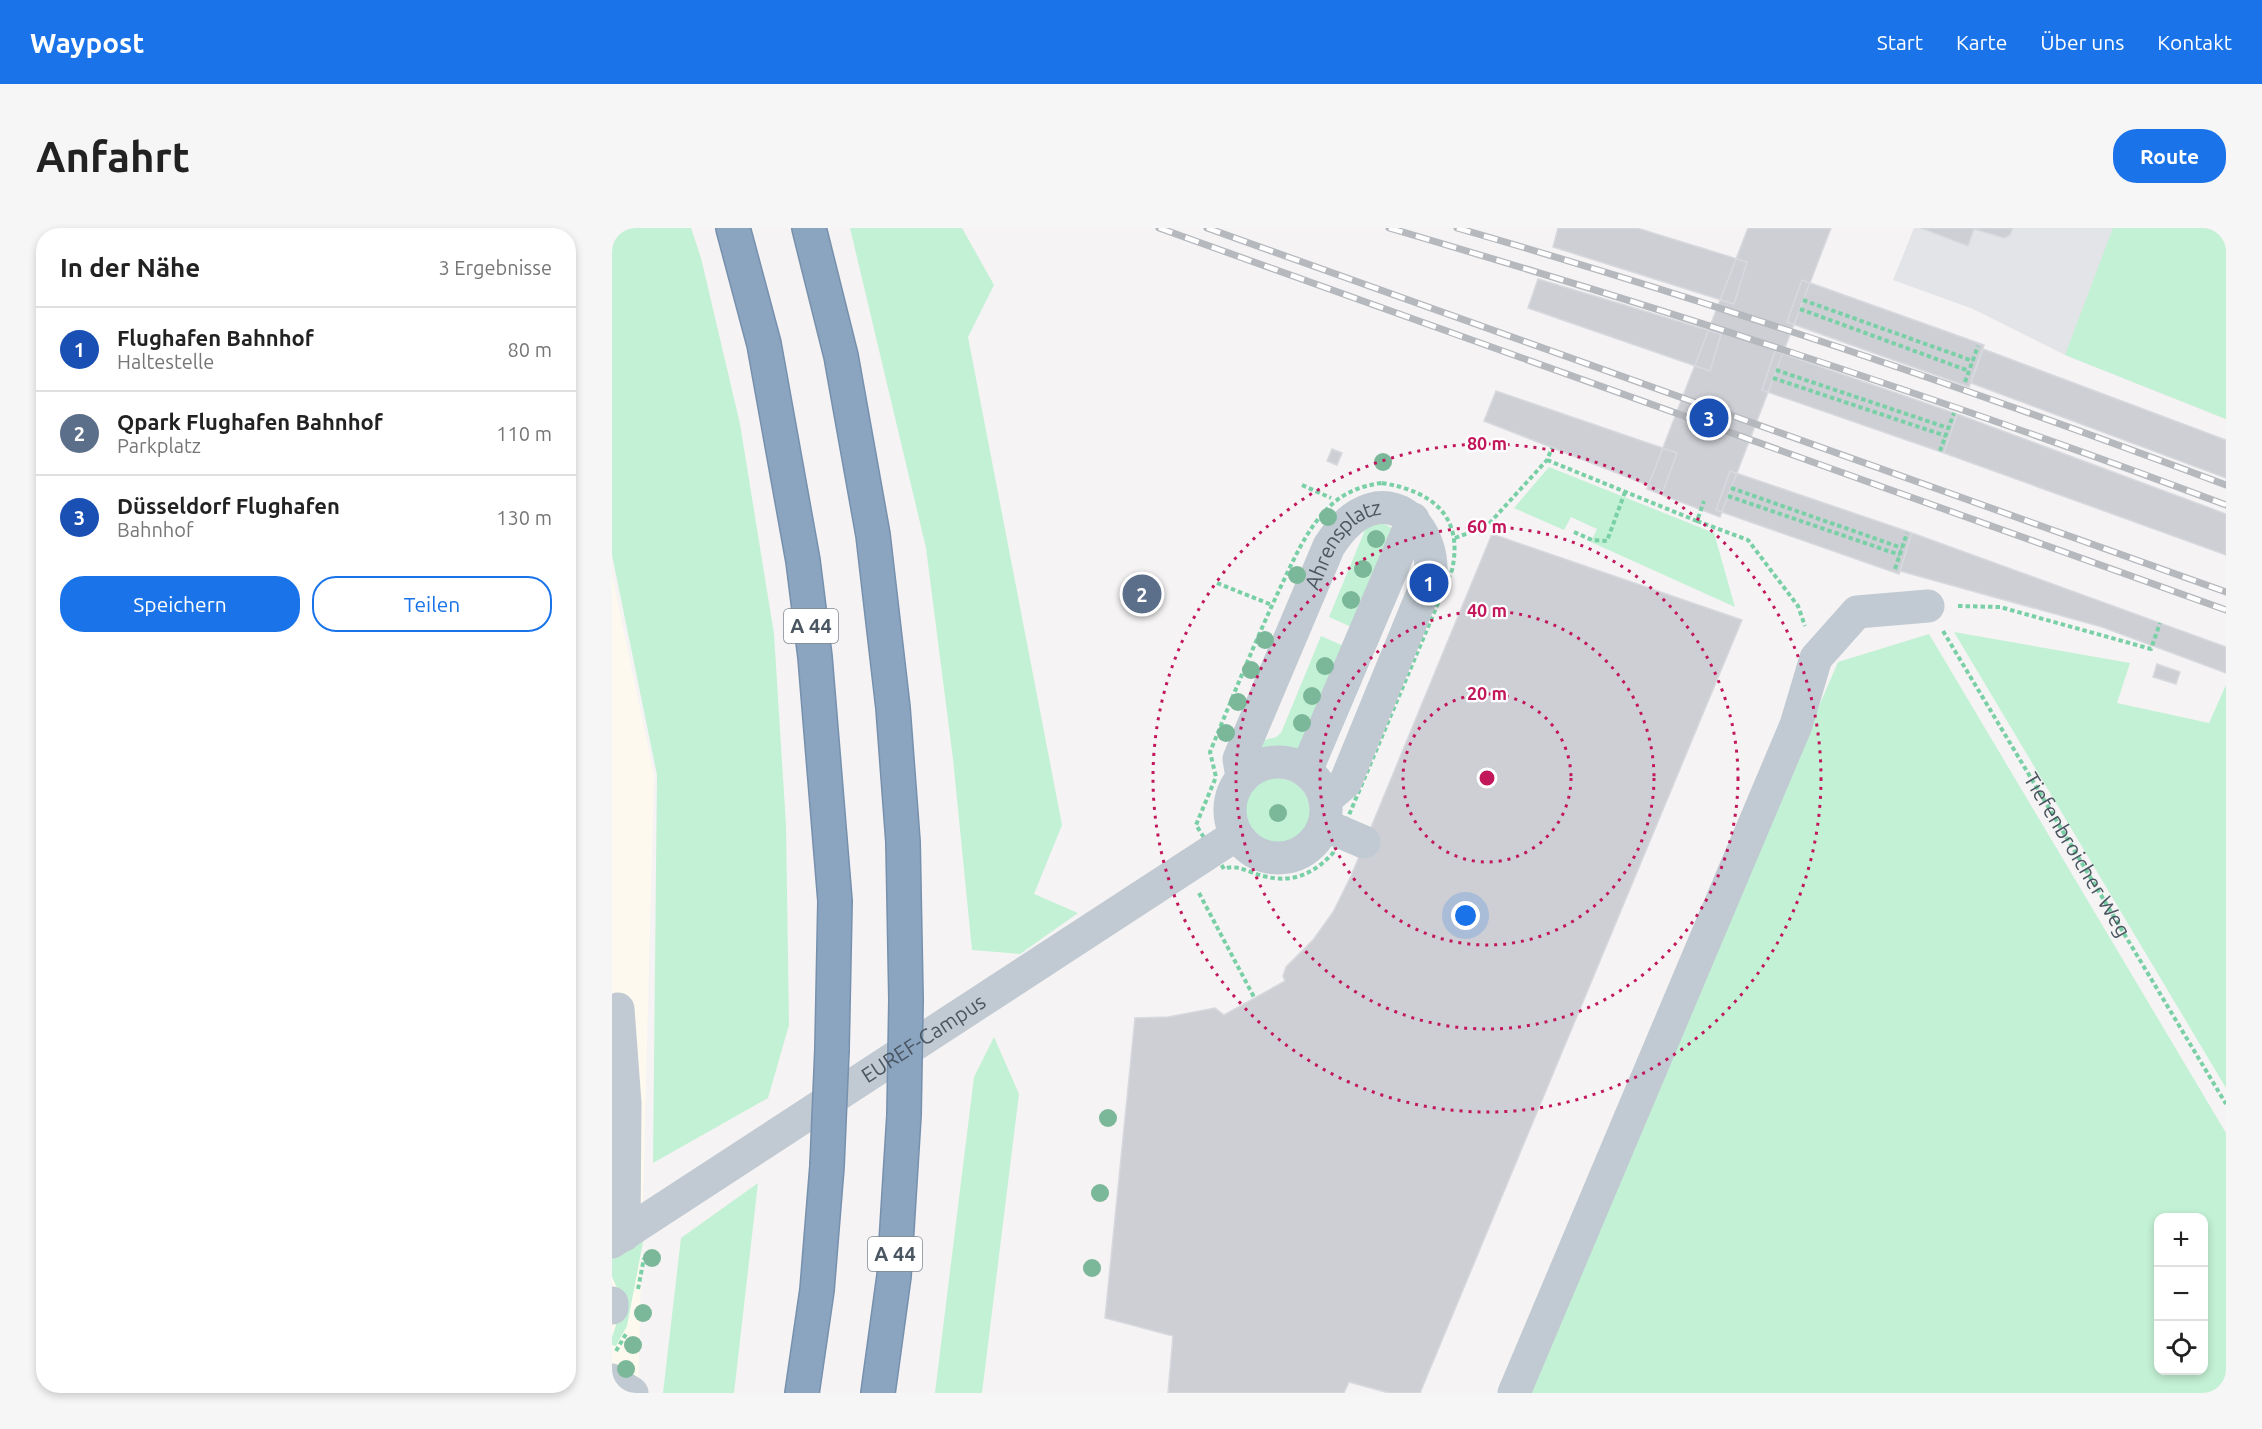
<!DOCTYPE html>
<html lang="de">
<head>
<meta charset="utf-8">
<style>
  body { margin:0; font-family:Ubuntu,sans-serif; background:#f6f6f6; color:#222 }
  .controls { position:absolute; right:18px; bottom:18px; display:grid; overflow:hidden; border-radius:12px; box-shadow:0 3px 9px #0003 }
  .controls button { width:54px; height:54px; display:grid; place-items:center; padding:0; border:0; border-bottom:2px solid #e0e0e0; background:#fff; color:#222; font:30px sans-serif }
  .you { position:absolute; left:854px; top:688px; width:21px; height:21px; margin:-15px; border:4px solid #fff; border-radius:50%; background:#1a73e8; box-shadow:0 0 0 9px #1a73e833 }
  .badge { display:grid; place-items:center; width:39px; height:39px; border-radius:50%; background:#1a73e8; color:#fff; font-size:20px; font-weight:700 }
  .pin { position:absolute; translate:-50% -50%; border:3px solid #fff; box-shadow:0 2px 6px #0006 }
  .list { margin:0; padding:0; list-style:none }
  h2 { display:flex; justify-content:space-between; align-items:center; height:78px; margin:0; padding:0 24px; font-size:26px }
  h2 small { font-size:20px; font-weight:400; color:#767676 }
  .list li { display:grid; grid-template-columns:39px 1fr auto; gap:18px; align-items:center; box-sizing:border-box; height:84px; padding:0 24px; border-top:2px solid #e0e0e0 }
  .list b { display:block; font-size:22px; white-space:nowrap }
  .list p { margin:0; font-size:20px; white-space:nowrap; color:#767676 }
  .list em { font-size:20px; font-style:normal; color:#767676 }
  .actions { display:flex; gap:12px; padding:18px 24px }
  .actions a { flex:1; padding:14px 0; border:2px solid #1a73e8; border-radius:24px; text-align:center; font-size:21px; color:#1a73e8 }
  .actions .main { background:#1a73e8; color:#fff }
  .icon { flex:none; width:33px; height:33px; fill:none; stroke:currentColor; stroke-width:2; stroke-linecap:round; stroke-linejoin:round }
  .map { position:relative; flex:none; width:1614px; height:1165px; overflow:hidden; border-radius:24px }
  header { display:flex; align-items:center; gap:36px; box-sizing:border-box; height:84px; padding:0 30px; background:#1a73e8; color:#fff }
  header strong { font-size:28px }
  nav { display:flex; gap:33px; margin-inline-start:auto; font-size:21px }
  .intro { display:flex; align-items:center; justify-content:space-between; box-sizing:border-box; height:144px; padding:0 36px }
  h1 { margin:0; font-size:42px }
  .button { padding:15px 27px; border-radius:24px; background:#1a73e8; color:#fff; font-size:21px; font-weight:700 }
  main { display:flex; gap:36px; padding:0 36px }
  aside { flex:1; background:#fff; border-radius:24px; box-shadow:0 3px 9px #0003 }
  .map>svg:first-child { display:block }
</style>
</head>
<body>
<header>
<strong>Waypost</strong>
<nav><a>Start</a><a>Karte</a><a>Über uns</a><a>Kontakt</a></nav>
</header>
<div class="intro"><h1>Anfahrt</h1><a class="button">Route</a></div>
<main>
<aside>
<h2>In der Nähe<small>3 Ergebnisse</small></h2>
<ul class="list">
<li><span class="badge" style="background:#1a4fb4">1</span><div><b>Flughafen Bahnhof</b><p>Haltestelle</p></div><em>80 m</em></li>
<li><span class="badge" style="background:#5c6f8a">2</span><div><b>Qpark Flughafen Bahnhof</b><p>Parkplatz</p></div><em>110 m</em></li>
<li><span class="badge" style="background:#1a4fb4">3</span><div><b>Düsseldorf Flughafen</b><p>Bahnhof</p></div><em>130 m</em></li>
</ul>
<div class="actions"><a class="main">Speichern</a><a>Teilen</a></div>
</aside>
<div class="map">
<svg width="1614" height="1165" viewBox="0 0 1614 1165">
  <rect width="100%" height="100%" fill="#f5f3f3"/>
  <path fill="#fdf9ef" d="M0 346 42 547 26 1165H0Z"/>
  <path fill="#e2e4e7" d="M1302 0H1614V191L1453 127 1361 81 1281 52Z"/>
  <path fill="#c3f1d5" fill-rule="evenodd" d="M0 0H79L89 30 128 196 162 406 174 597 177 797 156 870 41 935 45 547 0 327Z
    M238 0H350L382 57 356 109 450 597 422 666 466 685 408 726 360 722 341 531 314 320Z
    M1501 0H1614V191L1453 127Z
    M937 239 1102 305 1123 379 979 314 985 301 959 289 952 302 902 280Z
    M766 293 780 300 744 401 717 389 755 297Z
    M1342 404 1518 435 1505 475 1597 495 1614 457V860Z
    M1317 406 1614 905V1165H915L941 1096 1226 434ZM1546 990H1592V1142H1546Z
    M709 408 736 420 690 525 672 520 645 522 642 515 664 509 669 505Z
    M632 583a33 33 0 1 1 66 0a33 33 0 1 1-66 0Z
    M382 809 407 866 370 1165H323L362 849Z
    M146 955 122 1165H51L69 1010Z
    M33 1004 15 1098 4 1118 0 1117V1109L7 1088 6 1062 0 1049V1025Z"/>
  <path fill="#cdcfd5" stroke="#d7d9de" stroke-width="1.5" d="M946 0H1025L1135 34 1122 76 941 19Z
    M1136 0H1219L1108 289 1035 261Z
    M1309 0H1401L1398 7 1392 10 1362 1 1356 18Z
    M926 51 1109 106 1098 143 916 80Z
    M1190 52 1372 117 1357 159 1175 94Z
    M1371 121 1614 212V250L1359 155Z
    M1163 123 1345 186 1332 225 1150 162Z
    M884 163 1065 225 1051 263 872 193Z
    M1345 186 1614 286V327L1332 225Z
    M720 221 730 225 725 237 715 233Z
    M1118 243 1300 305 1287 346 1104 282Z
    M1300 305 1614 419V445L1490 399 1288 343Z
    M880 306 1130 392 808 1165H777L737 1154 732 1165H556L561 1108 493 1090 523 790 556 789 603 780 612 787 673 753 671 748 674 739 701 712 721 684 739 648Z
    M1545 436 1568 444 1564 456 1541 449Z"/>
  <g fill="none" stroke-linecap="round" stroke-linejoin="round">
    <defs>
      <path id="highway" d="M121 0 152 116 191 333 203 429 223 673 220 821
        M197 0 229 128 261 307 281 480 291 614 294 772
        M190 1165 205 1062 215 938
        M266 1165 282 1048 292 887"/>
    </defs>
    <use href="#highway" stroke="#7690ad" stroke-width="36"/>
    <g stroke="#7ad0a6" stroke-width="4" stroke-dasharray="4.5 3" stroke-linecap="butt">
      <path d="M1191 72 1361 133"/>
      <path d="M1188 81 1357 143"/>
      <path d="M1164 142 1336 200"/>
      <path d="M1161 150 1334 208"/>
      <path d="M1353 154 1366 118"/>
      <path d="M1328 223 1342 185"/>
      <path d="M935 232 1085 293 1092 273"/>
      <path d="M770 255C820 263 852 288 840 342L721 625C697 651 672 657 639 644 630 641 622 637 612 641L584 597 604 549 598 524C621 468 644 411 670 356 682 331 694 303 714 282 730 265 748 258 770 255Z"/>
      <path d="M690 257 719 270"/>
      <path d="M1119 260 1290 320"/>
      <path d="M1116 268 1288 327"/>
      <path d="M1085 293 1136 312 1186 378 1193 398"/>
      <path d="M962 304 980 312 995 313 1013 264"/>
      <path d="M843 310 875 298 935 232 940 220"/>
      <path d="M1283 341 1295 305"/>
      <path d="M605 355 660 377"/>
      <path d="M1346 378 1388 379 1539 421 1548 395"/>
      <path id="s1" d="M1331 403 1614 876"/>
      <path d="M587 665 643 771"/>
      <path d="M26 1061 32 1030"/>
      <path d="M4 1123 14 1106"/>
    </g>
    <g stroke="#c1cad2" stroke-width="33">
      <circle cx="666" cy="582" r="48"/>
      <path d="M694 543 801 291"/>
      <path id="s2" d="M630 549 627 531 717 318C725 306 733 295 746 287 789 262 821 305 819 345L733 555 713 572"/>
      <path d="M712 597 752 614"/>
      <path d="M6 781 13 875 12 1007"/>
      <path id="s3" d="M0 1014 624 607"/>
      <path d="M0 1075V1080"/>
      <path d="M0 1152 20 1165"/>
      <path d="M902 1165 1184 497 1204 430 1245 384 1316 378"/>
    </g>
    <use href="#highway" stroke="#8ba5c1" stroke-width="33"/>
    <defs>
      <path id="rail" d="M547 0 1614 382
        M595 0 1614 364
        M777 0C1060 83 1339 173 1614 277
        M845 0C1105 75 1361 162 1614 257"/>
    </defs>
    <use href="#rail" stroke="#b5b8bd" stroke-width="7"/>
    <use href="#rail" stroke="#fff" stroke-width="4.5" stroke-dasharray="14" stroke-linecap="butt"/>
    <defs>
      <path id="highway-bridge" d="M292 887 294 772
        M215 938 220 821"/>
    </defs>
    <use href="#highway-bridge" stroke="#7690ad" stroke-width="36" stroke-linecap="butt"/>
    <use href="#highway-bridge" stroke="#8ba5c1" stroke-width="33"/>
  </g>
  <g fill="#7bb799">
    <circle cx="771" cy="234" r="9"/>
    <circle cx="716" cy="289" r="9"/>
    <circle cx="764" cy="311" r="9"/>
    <circle cx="751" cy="341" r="9"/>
    <circle cx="685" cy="347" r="9"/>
    <circle cx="739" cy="372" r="9"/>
    <circle cx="653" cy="412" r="9"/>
    <circle cx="713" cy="438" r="9"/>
    <circle cx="639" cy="442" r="9"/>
    <circle cx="700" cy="468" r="9"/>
    <circle cx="626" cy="474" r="9"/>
    <circle cx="690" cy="495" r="9"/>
    <circle cx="614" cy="505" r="9"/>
    <circle cx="666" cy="585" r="9"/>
    <circle cx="496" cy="890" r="9"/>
    <circle cx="488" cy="965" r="9"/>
    <circle cx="40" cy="1030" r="9"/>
    <circle cx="480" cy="1040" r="9"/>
    <circle cx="31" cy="1085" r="9"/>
    <circle cx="21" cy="1117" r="9"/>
    <circle cx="14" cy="1141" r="9"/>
  </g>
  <g fill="none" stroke="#c2185b" stroke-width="3" stroke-dasharray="3 6">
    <circle cx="875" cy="550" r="84"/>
    <circle cx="875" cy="550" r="167"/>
    <circle cx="875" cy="550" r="251"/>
    <circle cx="875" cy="550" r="334"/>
  </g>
  <g text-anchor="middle" stroke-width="4.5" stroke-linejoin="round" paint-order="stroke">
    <g fill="#fff" stroke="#808990" stroke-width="1.5">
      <rect x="172" y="381" width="54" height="34" rx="4.5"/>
      <rect x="256" y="1009" width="54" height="34" rx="4.5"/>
    </g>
    <g font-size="20" font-weight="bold" fill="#4a5661">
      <text x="199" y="405">A 44</text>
      <text x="283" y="1033">A 44</text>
    </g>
    <g font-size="21" fill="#4a5661" stroke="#fff">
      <text dy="7" stroke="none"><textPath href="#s2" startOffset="260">Ahrensplatz</textPath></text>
      <text dy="7" stroke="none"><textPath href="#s1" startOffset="261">Tiefenbroicher Weg</textPath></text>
      <text dy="7" stroke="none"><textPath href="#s3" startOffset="372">EUREF-Campus</textPath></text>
    </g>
  </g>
  <circle cx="875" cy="550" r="9" fill="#c2185b" stroke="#fff" stroke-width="3"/>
  <g font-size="18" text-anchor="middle" font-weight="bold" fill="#c2185b" stroke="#fff" stroke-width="4.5" stroke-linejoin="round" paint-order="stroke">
    <text x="875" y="222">80 m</text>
    <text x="875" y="305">60 m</text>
    <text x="875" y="389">40 m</text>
    <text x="875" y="472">20 m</text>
  </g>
</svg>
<div class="controls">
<button>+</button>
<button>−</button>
<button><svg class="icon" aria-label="locate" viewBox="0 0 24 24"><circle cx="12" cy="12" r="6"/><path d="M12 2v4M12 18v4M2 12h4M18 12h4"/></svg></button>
</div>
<div class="you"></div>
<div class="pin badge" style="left:817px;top:355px;background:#1a4fb4">1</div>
<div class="pin badge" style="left:530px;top:366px;background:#5c6f8a">2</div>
<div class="pin badge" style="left:1097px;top:190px;background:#1a4fb4">3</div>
</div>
</main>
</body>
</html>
